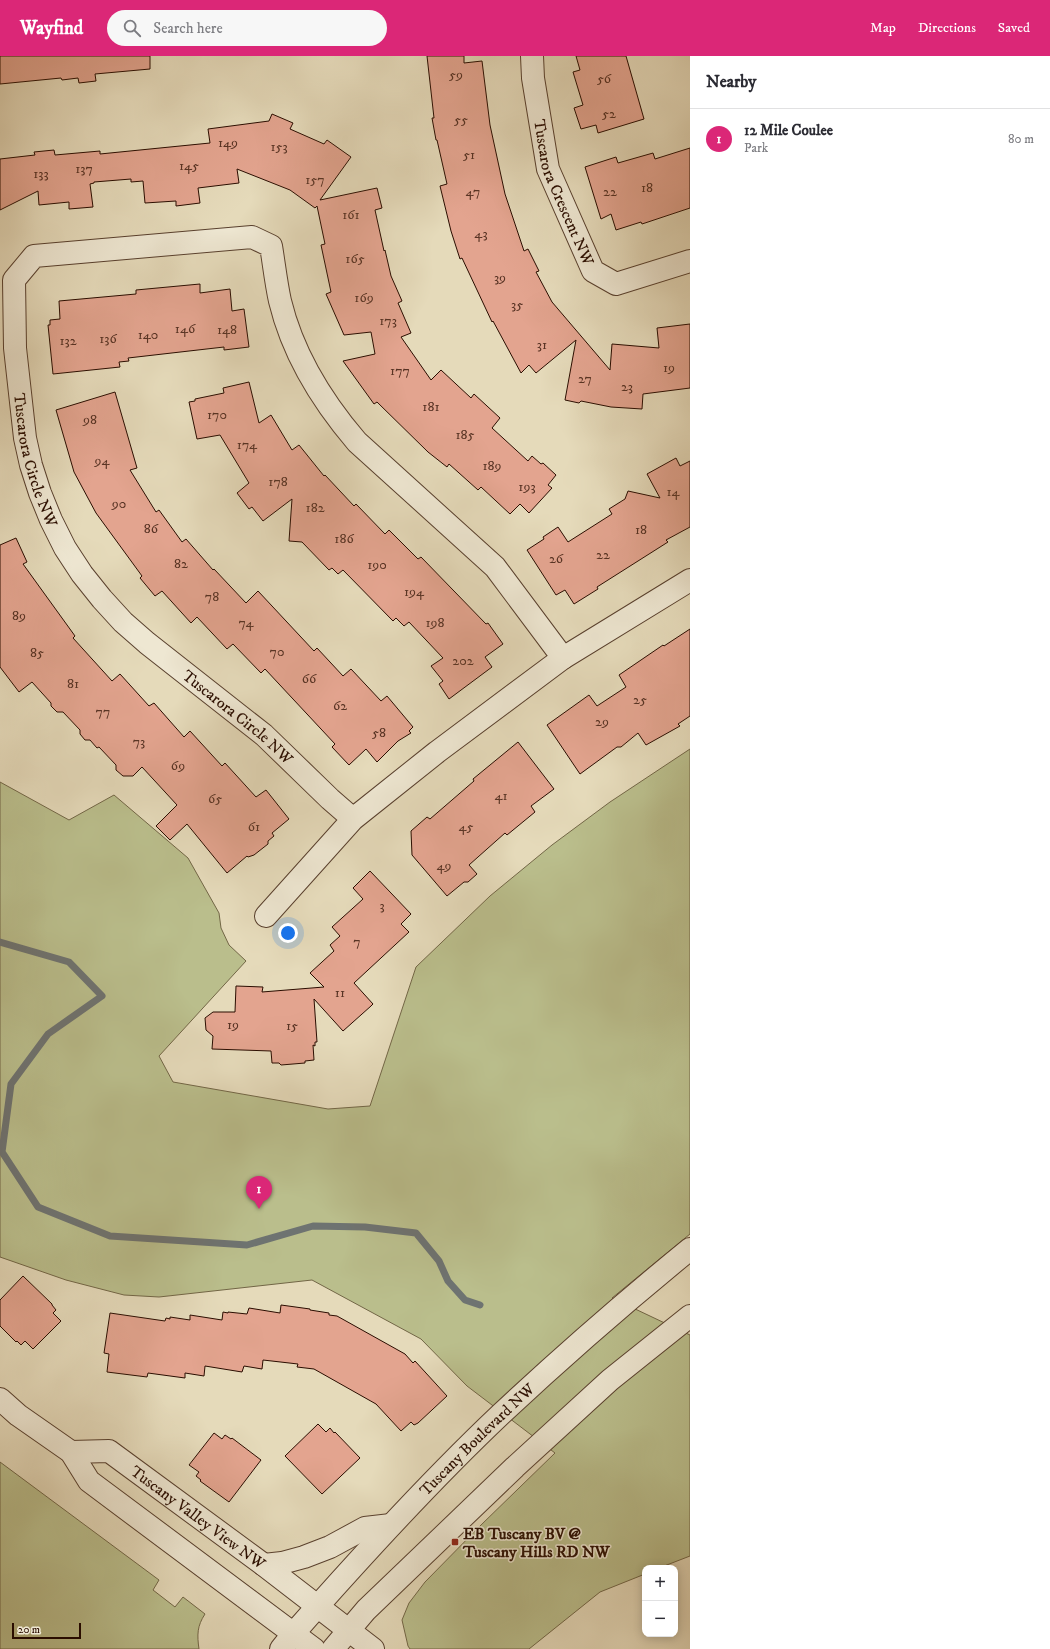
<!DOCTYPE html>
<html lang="en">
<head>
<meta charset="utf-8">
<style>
  body { margin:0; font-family:"IM FELL DW Pica",serif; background:#f7f7f7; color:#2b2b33 }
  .controls { position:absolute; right:12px; bottom:12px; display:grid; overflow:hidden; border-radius:8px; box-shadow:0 2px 10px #0003 }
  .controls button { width:36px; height:36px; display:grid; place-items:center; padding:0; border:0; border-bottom:1px solid #e1e1e2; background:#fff; color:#2b2b33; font:20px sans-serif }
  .scale { position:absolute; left:12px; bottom:10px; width:69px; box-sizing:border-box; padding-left:4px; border:2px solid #2a0d00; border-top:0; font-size:11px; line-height:14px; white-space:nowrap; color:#2a0d00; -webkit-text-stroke:3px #eee7d2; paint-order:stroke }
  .you { position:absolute; left:288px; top:877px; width:14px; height:14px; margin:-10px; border:3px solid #fff; border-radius:50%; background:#1a73e8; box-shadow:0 0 0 6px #1a73e833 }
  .badge { display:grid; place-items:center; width:26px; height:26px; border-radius:50%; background:#db2777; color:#fff; font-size:13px; font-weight:700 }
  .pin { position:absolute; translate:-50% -33px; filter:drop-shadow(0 1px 2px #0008) }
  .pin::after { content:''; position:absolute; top:21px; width:14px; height:12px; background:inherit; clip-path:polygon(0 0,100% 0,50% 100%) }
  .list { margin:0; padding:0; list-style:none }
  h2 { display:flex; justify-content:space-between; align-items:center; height:52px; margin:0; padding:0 16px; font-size:17px }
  h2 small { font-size:13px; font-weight:400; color:#7c7c81 }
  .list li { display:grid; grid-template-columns:26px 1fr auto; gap:12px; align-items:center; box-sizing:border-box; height:60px; padding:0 16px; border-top:1px solid #e1e1e2 }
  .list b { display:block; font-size:15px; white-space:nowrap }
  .list p { margin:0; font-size:13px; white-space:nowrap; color:#7c7c81 }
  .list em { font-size:13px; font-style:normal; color:#7c7c81 }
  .icon { flex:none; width:22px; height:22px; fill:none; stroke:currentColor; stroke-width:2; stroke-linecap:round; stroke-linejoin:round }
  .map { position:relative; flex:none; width:690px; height:1593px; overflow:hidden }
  header { display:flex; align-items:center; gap:24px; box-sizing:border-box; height:56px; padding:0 20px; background:#db2777; color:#fff }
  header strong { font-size:19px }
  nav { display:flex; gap:22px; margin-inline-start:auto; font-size:14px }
  .search { width:280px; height:36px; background:#f7f7f7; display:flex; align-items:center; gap:10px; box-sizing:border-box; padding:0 14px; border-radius:22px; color:#7c7c81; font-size:15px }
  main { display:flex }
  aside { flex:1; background:#fff }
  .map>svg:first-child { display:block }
</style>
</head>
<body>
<header>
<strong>Wayfind</strong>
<div class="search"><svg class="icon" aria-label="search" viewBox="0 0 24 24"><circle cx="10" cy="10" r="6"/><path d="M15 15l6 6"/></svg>Search here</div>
<nav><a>Map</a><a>Directions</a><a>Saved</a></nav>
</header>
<main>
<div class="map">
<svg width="690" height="1593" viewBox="0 0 690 1593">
  <rect width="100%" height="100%" fill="#e5daba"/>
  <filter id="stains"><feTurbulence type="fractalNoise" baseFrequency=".005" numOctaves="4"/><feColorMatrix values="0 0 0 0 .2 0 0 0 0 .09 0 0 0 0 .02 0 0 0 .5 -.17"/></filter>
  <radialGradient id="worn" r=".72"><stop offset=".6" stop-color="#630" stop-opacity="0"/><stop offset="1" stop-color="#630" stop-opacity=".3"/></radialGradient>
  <path fill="#babe8c" stroke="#726646" d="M690 693V1178L612 1242 690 1279V1500L659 1512H645V1518L600 1536 529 1593H410L408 1590 402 1564 409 1547 425 1526 481 1469 555 1397 467 1330 421 1283 312 1224 159 1241 124 1239 66 1224 0 1201V726L69 764 114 739 188 802 219 857 221 872 229 889 246 905 159 1000 173 1026 328 1053 370 1050 416 911 490 840 552 789 610 746Z
    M0 1406 159 1524 153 1534 175 1551 183 1541 205 1558C197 1570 197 1579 199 1593H0Z"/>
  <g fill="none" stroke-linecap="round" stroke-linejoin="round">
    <path stroke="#6e7371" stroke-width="7" d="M0 886 69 906 102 940 48 978 11 1028 2 1096 38 1151 110 1180 247 1189 313 1170 365 1171 416 1177 439 1205 448 1225 465 1244 480 1249"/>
  </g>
  <path fill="#e3a48f" stroke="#2a0d00" d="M0 0H150V13L95 18 96 25 79 27 78 22 62 24 61 22 0 28Z
    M427 0H464V7L482 5 490 69 505 138 524 195 528 193 539 215 536 216 552 246 610 314 612 288 659 292 657 272 690 268V332L643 338 642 353 611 351 581 345 579 347 565 344 576 284 536 317 529 309 521 317 493 265 492 266 462 202 460 203 451 175 440 130 447 128 437 84H436L432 62H434Z
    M576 0H626L644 63 598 77 596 69 581 73 574 52 583 49 573 16 580 14Z
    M272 58 293 67 290 73 324 88 327 84 351 101 320 144 377 132 382 152 375 154 384 195 385 194 391 220 402 245 398 247 411 277 401 281 431 324 441 314 471 342 474 338 500 362 492 372 528 405 532 400 541 408 543 407 556 419 548 429 552 432 529 457 520 448 510 458 481 431 478 434 449 408 447 411 428 396 377 346 374 348 343 305 375 298 371 276 344 279 326 238 331 236 321 189 325 188 317 150 315 152 290 134 237 113 239 127 198 132 200 147 176 150V145L145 147 143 125 131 126V123L94 126V127L90 128 93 151 69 153V146L39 149 38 135 0 154V103L35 99 34 96 54 94 55 99 100 95V98L210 87 208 73 269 65Z
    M690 92V152L642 168 641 166 616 174 611 158 601 163 585 111 616 101 618 107 653 97 655 103Z
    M200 228V237L230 233 232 255 244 253 249 291 224 294V291L128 302 129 305 119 306 120 311 53 318 48 269H50V264L60 263 59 245 136 238V234Z
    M249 326 259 367 271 359 292 394 299 389 324 420 325 419 354 450 356 448 385 478 389 474 418 503 421 501 486 568 488 567 503 588 485 601 492 611 449 643 439 628 443 625 431 610 443 602 409 566 404 570 396 562 393 565 343 514 338 518 332 512 329 514 302 486 289 485 292 443 263 465 252 451 249 453 237 437 249 427 220 379 197 383 189 346 195 345V343L224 337 223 332Z
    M115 336 137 412 130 414 156 456 159 454 182 486 186 483 213 514 214 513 246 547 258 535 314 595 317 592 343 620 351 613 381 645 387 640 413 671 409 675 411 677 398 685 377 706 366 693 349 709 332 691 335 688 265 613 261 617 233 588 227 593 197 561 191 567 162 535 155 540 140 522 142 520 96 457 74 416 56 354Z
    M676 402 680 410 690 405V471L666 484 668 486 597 531 598 533 574 548 565 534 556 539 527 494 544 483 543 481 558 471 568 486 612 458 609 453 625 443 628 435 660 442 647 418Z
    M16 482 27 506 23 508 75 580 73 582 112 625 120 618 149 650 154 647 184 681 190 675 222 710 225 707 256 741 266 734 289 763 272 777 274 780 268 785V788L254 799 248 801 247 800 227 817 187 768 170 784 156 770 177 749 142 711 133 720H123L116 714V709L99 691 97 692 90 684H85L80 678V674L63 656H57L51 650V647L32 626 19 636 0 611V489Z
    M690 573V660L678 668 680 670 646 689 638 677 621 691H617L580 718 547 669 589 639 597 650 626 631 619 619 663 589 664 590Z
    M518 686 554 733 531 750 535 756 507 779 505 777 469 809 477 818 468 826H464L447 840 412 799 411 775 427 761 430 763 474 725 473 723Z
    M370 815 411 858 401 868 409 876 354 927 373 948 371 950 343 975 314 943 317 986H315V990L313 989 314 1004 305 1005V1007L281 1009 279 1007H272L271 995 212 993 213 980 206 974 205 962 213 956H235L236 930 263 931 262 936 324 931 310 917 334 895 330 889 340 880 332 871 363 843 353 832Z
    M23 1220 52 1248V1249L56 1254 53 1257 61 1265 33 1293 25 1285 21 1289 17 1285 16 1286 0 1270V1244Z
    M281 1249 310 1253V1254L329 1257V1259L337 1260 405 1298 413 1307 415 1305 447 1340 418 1367 414 1369 411 1366 401 1375 376 1348 314 1313 297 1311 298 1308 263 1304 262 1313 244 1310 242 1316 205 1310 204 1320 185 1317V1322L148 1317 147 1321 107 1316 109 1298 104 1297 110 1257 165 1265 166 1262 170 1263V1261L190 1264V1259L222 1264 223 1256 228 1257V1256L247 1258 249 1252 280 1257Z
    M318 1368 326 1376 330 1372 334 1377 335 1376 360 1402 322 1438 285 1400Z
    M214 1377 222 1383 225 1379 231 1383 232 1382 261 1404 229 1446 200 1425 201 1424 196 1420 199 1416 189 1409Z"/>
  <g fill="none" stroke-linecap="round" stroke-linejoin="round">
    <defs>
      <g id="minor">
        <path id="s1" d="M532 0 533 22 548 113 593 215 616 228 690 205"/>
        <path d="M563 602 690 524"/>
        <path id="s2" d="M266 860 353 763 437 696 563 602 495 511 357 386C321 344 293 299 280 245 276 227 274 208 271 190L252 181 34 200 14 224 15 292 25 382 31 409 40 437 51 464 65 492 82 518 102 543 123 566 147 587 264 679 330 743 353 763"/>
        <path d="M0 1343 18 1359 71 1396 89 1425 314 1593"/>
        <path id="s3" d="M71 1396 109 1395 264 1509 373 1593"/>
      </g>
      <g id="tertiary">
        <path d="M264 1509 282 1507 304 1501 330 1491 365 1472 391 1469"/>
        <path id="s4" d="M281 1593 293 1578C359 1503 428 1427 501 1358 562 1301 625 1246 690 1193"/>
        <path d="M333 1593 366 1554 515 1411 610 1324 690 1260"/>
      </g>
    </defs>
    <use href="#minor" stroke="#59402e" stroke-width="24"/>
    <use href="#tertiary" stroke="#59402e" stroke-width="24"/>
    <use href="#minor" stroke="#eee7d2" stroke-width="22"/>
    <use href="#tertiary" stroke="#eee7d2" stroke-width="22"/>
  </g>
  <rect fill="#8f2418" stroke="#eee7d2" stroke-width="1.5" x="451" y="1482" width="8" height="8" rx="2"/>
  <g text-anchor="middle" stroke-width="3" stroke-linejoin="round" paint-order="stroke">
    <g font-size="14" fill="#583324">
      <text x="456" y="23">59</text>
      <text x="604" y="27">56</text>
      <text x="609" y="62">52</text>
      <text x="461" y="68">55</text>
      <text x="228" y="91">149</text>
      <text x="279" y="95">153</text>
      <text x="469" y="103">51</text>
      <text x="189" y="114">145</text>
      <text x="84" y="117">137</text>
      <text x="41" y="122">133</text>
      <text x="315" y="128">157</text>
      <text x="647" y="136">18</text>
      <text x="473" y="140">47</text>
      <text x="610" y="140">22</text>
      <text x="351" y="163">161</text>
      <text x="481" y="182">43</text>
      <text x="355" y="207">165</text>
      <text x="500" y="226">39</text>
      <text x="364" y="246">169</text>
      <text x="517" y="253">35</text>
      <text x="388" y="269">173</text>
      <text x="185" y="277">146</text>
      <text x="227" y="278">148</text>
      <text x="148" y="283">140</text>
      <text x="108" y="287">136</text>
      <text x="68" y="289">132</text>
      <text x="542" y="293">31</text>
      <text x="669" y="316">19</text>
      <text x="400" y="319">177</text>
      <text x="585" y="327">27</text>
      <text x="627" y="335">23</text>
      <text x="431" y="355">181</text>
      <text x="217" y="363">170</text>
      <text x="90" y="368">98</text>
      <text x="465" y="383">185</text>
      <text x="247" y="393">174</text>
      <text x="102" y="409">94</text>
      <text x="492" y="414">189</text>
      <text x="278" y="430">178</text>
      <text x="527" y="435">193</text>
      <text x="673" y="440">14</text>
      <text x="119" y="452">90</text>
      <text x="315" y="456">182</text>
      <text x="151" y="477">86</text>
      <text x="641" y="478">18</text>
      <text x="344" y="487">186</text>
      <text x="603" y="503">22</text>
      <text x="556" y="507">26</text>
      <text x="181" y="512">82</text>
      <text x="377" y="513">190</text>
      <text x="414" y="540">194</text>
      <text x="212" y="545">78</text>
      <text x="19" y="564">89</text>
      <text x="246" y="571">74</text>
      <text x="435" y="571">198</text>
      <text x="277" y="600">70</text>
      <text x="37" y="601">85</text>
      <text x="463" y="609">202</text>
      <text x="309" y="627">66</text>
      <text x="73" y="632">81</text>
      <text x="640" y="648">25</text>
      <text x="340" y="654">62</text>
      <text x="103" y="660">77</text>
      <text x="602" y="670">29</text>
      <text x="379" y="681">58</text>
      <text x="139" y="690">73</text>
      <text x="178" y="714">69</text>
      <text x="501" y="744">41</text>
      <text x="215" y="747">65</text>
      <text x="254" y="775">61</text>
      <text x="466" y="775">45</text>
      <text x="444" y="814">49</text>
      <text x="382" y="854">3</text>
      <text x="357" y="890">7</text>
      <text x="340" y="941">11</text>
      <text x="233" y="973">19</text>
      <text x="292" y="974">15</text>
    </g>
    <g font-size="16" fill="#2a0d00" stroke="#eee7d2">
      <text dy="6" stroke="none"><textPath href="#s1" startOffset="141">Tuscarora Crescent NW</textPath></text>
      <text dy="6" stroke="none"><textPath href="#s2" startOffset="1366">Tuscarora Circle NW</textPath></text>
      <text dy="6" stroke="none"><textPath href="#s2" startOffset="1703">Tuscarora Circle NW</textPath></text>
      <text dy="6" stroke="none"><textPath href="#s4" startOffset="287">Tuscany Boulevard NW</textPath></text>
      <text dy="6" stroke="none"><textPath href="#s3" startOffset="149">Tuscany Valley View NW</textPath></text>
    </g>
    <g font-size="16" font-weight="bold" fill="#2a0d00" stroke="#eee7d2" text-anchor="start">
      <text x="463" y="1483">EB Tuscany BV @<tspan x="463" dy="18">Tuscany Hills RD NW</tspan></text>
    </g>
  </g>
  <rect width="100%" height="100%" filter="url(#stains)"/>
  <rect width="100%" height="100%" fill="url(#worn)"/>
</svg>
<div class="controls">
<button>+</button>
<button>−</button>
</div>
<div class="scale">20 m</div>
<div class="you"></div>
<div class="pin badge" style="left:259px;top:1153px">1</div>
</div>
<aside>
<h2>Nearby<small></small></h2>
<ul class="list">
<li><span class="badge">1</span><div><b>12 Mile Coulee</b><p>Park</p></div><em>80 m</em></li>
</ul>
</aside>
</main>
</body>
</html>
